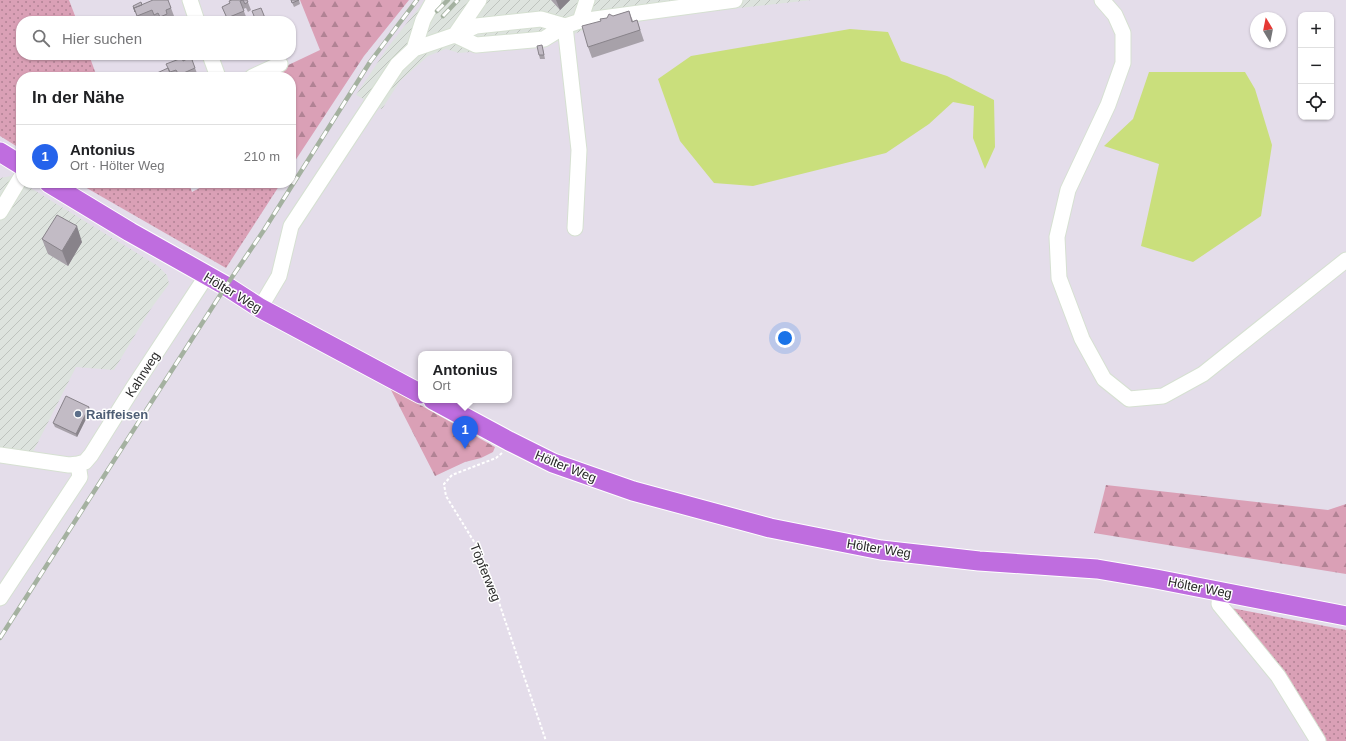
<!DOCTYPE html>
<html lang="de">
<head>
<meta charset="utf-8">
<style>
  body { margin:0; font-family:Arial,sans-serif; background:#f6f6f6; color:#202124 }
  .controls { position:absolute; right:12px; top:12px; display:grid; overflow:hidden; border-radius:8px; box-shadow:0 1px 3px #0004 }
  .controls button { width:36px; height:36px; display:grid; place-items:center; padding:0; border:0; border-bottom:1px solid #e0e0e0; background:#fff; color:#202124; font:20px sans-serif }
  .compass { position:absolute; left:1250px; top:12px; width:36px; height:36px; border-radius:50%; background:#fff; box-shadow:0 1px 3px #0004; rotate:350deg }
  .you { position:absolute; left:785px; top:338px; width:14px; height:14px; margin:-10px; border:3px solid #fff; border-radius:50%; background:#1a73e8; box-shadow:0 0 0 6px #1a73e833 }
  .badge { display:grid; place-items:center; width:26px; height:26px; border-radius:50%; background:#2563eb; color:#fff; font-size:13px; font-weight:700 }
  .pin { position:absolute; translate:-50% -33px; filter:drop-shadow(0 1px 2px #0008) }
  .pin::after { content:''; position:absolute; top:21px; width:14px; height:12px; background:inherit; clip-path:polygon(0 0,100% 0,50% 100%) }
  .popup { position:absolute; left:418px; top:351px; width:94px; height:52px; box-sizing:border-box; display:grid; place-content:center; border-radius:8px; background:#fff; filter:drop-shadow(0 1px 3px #0005); font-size:13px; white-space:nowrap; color:#757577 }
  .popup b { font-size:15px; color:#202124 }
  .popup::after { content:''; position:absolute; left:50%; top:100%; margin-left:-8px; border:8px solid transparent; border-top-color:#fff }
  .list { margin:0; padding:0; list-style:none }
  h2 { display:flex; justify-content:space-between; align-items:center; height:52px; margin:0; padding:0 16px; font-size:17px }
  h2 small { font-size:13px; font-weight:400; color:#757577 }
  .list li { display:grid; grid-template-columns:26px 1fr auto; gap:12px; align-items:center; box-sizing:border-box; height:64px; padding:0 16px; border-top:1px solid #e0e0e0 }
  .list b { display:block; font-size:15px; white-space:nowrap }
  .list p { margin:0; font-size:13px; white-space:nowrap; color:#757577 }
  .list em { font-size:13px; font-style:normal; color:#757577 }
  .icon { flex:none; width:22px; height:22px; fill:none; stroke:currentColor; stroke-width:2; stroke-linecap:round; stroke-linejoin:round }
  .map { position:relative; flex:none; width:1346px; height:741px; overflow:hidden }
  .search { position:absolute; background:#fff; box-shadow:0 1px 3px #0004; left:16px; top:16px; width:280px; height:44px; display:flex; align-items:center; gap:10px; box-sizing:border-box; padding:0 14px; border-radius:16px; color:#757577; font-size:15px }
  .panel { position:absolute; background:#fff; box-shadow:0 1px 3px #0004; left:16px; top:72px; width:280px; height:116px; border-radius:16px }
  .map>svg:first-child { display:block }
</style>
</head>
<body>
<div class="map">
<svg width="1346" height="741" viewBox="0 0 1346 741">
  <defs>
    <pattern id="industrial-furrows" width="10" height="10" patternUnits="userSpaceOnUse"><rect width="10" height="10" fill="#dde3de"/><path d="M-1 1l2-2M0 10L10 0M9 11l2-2" fill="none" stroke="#bec3be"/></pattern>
    <pattern id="grass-dots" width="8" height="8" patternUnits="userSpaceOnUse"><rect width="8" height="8" fill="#daa0b6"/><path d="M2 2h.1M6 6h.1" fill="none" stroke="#b18294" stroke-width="1.8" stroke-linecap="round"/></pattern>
    <pattern id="forest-firs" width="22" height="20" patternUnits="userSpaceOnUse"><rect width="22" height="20" fill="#daa0b6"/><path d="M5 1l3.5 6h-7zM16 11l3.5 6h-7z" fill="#b18294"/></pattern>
  </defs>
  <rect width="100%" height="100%" fill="#e4ddea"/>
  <path fill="url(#industrial-furrows)" d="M425 0H812L597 24 549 45 459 53 446 49 428 56 400 81 382 109 356 95 388 47Z
    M11 176 158 266 167 275 169 284 150 310 114 370 76 367 32 454 0 449V178Z"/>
  <path fill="url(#grass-dots)" d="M0 0H69L77 21H21V55H89L97 77H21V149L0 136Z
    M78 183H189L192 192 209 183H281L226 268Z
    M1231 608 1346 630V741H1326L1277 665Z"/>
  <path fill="url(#forest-firs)" d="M300 0H409L364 56 291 167V77H263L320 50Z
    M390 388 495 447 493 452 481 458 465 462 435 476Z
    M1106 485 1328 510 1346 504V574L1094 533Z"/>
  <path fill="#cadf7c" d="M850 29 888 32 901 61 947 76 994 100 995 147 985 169 973 138 974 106 953 102 929 124 886 153 753 186 714 183 680 141 658 79 691 56Z
    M1149 72H1245L1255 89 1272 145 1261 216 1193 262 1141 246 1159 164 1104 146 1133 119Z"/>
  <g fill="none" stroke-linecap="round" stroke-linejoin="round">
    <defs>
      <path id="minor" d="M190 0 197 21
        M1102 0 1115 15 1123 33V63L1108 105 1068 190 1057 237 1059 278 1082 339 1104 379 1129 399 1163 396 1203 374 1346 260
        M580 21 587 0
        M455 35 476 26 541 19 565 26 579 150 575 228
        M455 35 479 0
        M414 49 423 20 434 0
        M210 55 218 77
        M252 77 280 64
        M0 212 21 177
        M260 308 279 276 291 226 397 65 414 49 455 35 476 45 544 39 565 26 580 21 735 0
        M0 455 69 465 78 464 85 462 91 455 133 388 207 275
        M1220 591 1219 604 1278 676 1318 741
        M0 598 80 477 78 464"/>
      <path id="major" d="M0 152 21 165
        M49 183 130 232 226 286 260 308 421 394
        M433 400 509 441 553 463 633 491 770 528 881 550 979 561 1097 569 1156 579 1346 616"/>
    </defs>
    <use href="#minor" stroke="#d6e0d2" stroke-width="17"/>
    <use href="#major" stroke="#fff" stroke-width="21"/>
    <path stroke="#fff" stroke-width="2" stroke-dasharray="3 2" stroke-linecap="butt" d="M502 453 496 458 452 475 444 484 446 496 476 545 489 573 546 741"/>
    <use href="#minor" stroke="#fff" stroke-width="15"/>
    <use href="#major" stroke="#bf6ddf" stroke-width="19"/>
    <defs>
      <path id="rail" d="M437 11 448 0
        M443 16 458 0
        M0 638 226 286 264 230 370 62 417 0"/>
    </defs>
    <use href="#rail" stroke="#a4b1a0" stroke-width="4.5"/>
    <use href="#rail" stroke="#fff" stroke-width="3" stroke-dasharray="9" stroke-linecap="butt"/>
  </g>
  <path fill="#a7a1a9" d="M168 0 174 16 169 18 170 21H157L155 18 147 21H139L133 6Z
    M232 0H247L251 10 248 12 246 8 243 9 247 19 241 21H228L222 7 230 3Z
    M291 0H299L300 4 294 7Z
    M551 0H570L560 10Z
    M261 8 266 21H256Z
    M629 11 633 21 637 20 644 41 592 58 588 47 613 16Z
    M542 45 543 49 545 59H540L539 55Z
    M245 55H252L246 58Z
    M258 55H263L264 57 259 59Z
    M191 57 198 76 195 77H158L168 68Z
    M42 239 82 242 68 266 48 254Z
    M90 411 77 437 55 427 53 423Z"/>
  <path fill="#88838a" d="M556 0H570L560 10Z
    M77 226 82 242 68 266 62 251Z
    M89 407 90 411 77 437 76 434Z"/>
  <path fill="#c2bbc5" stroke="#88838a" d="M153 0H168L171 8 166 10 167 14 160 17 158 13 154 15 152 10 137 16 134 8Z
    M232 0H243L240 1 244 11 227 18 222 7 230 3 229 1Z
    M243 0H247L248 2 245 4Z
    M291 0H299L292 3Z
    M141 2 142 5 134 8 135 12 133 6Z
    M261 8 265 18 259 21H256L252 11Z
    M629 11 632 22 637 20 640 30 588 47 582 26 601 21 600 19 607 18 609 14 613 16Z
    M542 45 544 55H539L537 46Z
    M191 57 195 68 179 75 176 70 170 72 166 64 182 58 183 61Z
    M168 68 171 76 169 77H158L157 73Z
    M143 74 145 77H137Z
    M57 215 77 226 62 251 42 239Z
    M66 396 89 407 76 434 53 423Z"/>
  <circle fill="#5c6f8a" stroke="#fff" stroke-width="1.5" cx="78" cy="414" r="4"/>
  <g text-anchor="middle" stroke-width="3" stroke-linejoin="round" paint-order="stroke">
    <g font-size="13" fill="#292929" stroke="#fff">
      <text transform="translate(233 292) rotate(31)" y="5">Hölter Weg</text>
      <text transform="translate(142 374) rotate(-57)" y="5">Kahrweg</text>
      <text transform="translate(566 466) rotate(22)" y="5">Hölter Weg</text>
      <text transform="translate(879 548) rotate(9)" y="5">Hölter Weg</text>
      <text transform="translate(486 572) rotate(68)" y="5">Töpferweg</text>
      <text transform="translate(1200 587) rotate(11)" y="5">Hölter Weg</text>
    </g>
    <g font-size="13" font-weight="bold" fill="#4e5e75" stroke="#fff" text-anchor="start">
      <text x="86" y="419">Raiffeisen</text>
    </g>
  </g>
</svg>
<div class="controls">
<button>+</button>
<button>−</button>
<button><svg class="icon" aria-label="locate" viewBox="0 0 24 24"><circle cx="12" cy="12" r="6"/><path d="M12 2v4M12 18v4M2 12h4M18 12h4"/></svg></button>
</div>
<svg class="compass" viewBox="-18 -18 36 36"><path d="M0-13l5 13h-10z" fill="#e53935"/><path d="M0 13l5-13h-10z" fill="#757577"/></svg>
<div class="you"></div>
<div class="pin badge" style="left:465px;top:449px">1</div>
<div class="popup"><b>Antonius</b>Ort</div>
<div class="search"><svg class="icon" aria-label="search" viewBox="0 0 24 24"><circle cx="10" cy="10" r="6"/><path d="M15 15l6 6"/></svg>Hier suchen</div>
<section class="panel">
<h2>In der Nähe<small></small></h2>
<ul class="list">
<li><span class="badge">1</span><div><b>Antonius</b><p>Ort · Hölter Weg</p></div><em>210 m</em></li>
</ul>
</section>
</div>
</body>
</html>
